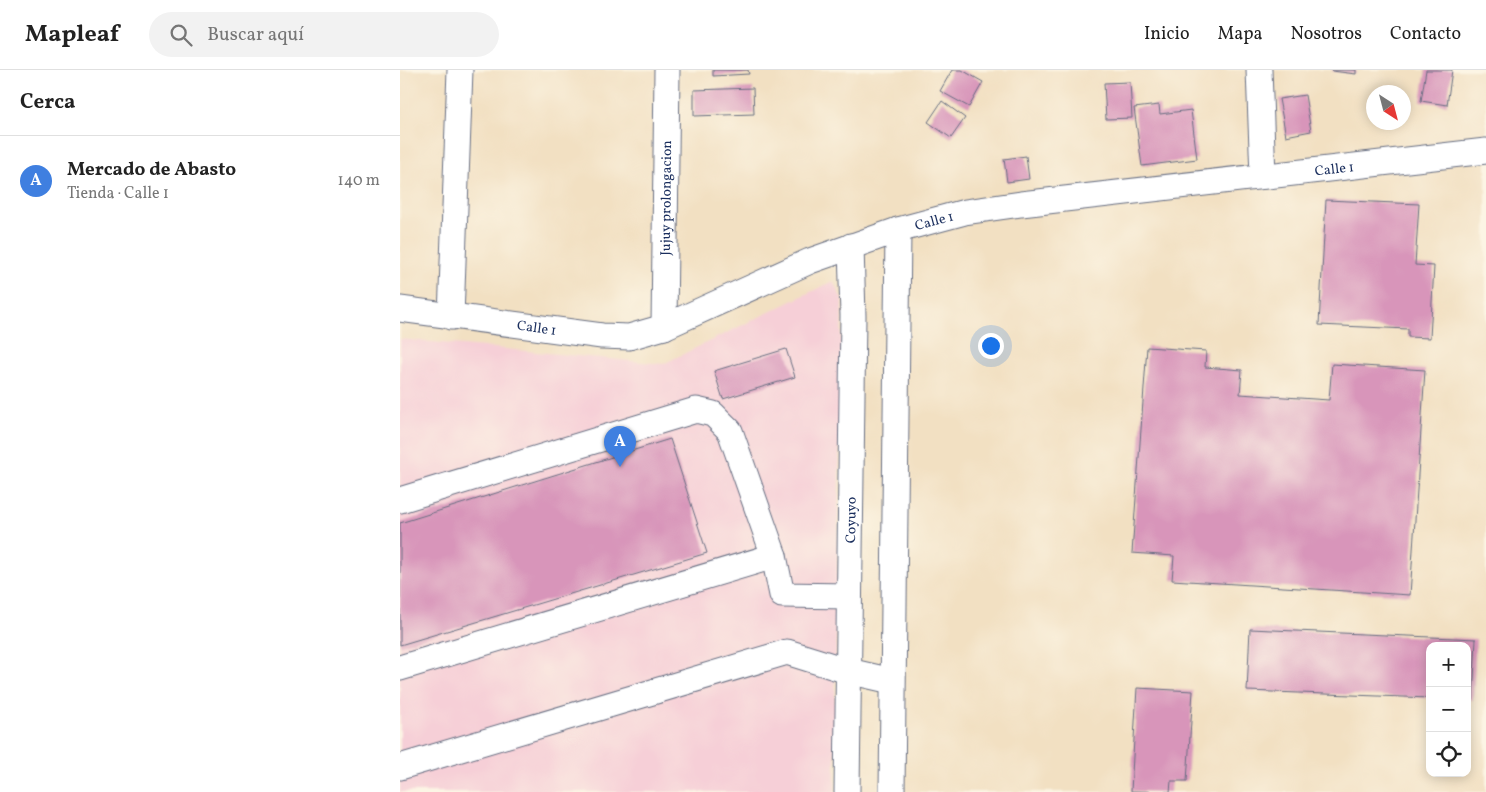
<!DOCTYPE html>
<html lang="es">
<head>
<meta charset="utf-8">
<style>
  body { margin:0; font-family:Vollkorn,serif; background:#f2f2f2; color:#222 }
  .controls { position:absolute; right:15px; bottom:15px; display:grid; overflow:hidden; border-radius:10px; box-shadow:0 2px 12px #0003 }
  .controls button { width:45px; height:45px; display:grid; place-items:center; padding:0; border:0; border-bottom:1px solid #e0e0e0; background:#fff; color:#222; font:25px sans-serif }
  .compass { position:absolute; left:966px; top:15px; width:45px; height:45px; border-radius:50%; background:#fff; box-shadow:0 2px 12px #0003; rotate:144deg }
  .you { position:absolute; left:590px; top:275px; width:18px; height:18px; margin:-12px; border:4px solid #fff; border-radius:50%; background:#1a73e8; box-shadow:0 0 0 8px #1a73e833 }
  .badge { display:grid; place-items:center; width:32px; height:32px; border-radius:50%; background:#0b8043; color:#fff; font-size:16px; font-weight:700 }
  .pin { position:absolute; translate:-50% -41px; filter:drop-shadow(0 1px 2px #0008) }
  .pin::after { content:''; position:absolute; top:26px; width:18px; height:15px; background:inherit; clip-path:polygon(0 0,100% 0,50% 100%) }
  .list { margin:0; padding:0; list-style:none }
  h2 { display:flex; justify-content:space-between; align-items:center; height:65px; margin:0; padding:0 20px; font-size:21px }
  h2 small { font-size:16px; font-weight:400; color:#767676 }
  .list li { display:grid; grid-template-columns:32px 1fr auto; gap:15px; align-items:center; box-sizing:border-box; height:90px; padding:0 20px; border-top:1px solid #e0e0e0 }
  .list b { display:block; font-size:19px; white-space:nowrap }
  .list p { margin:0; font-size:16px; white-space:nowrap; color:#767676 }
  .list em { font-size:16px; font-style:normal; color:#767676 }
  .icon { flex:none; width:28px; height:28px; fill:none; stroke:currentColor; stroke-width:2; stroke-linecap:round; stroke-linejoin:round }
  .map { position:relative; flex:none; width:1086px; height:722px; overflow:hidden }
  header { display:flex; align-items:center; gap:30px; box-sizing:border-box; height:70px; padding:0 25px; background:#fff; border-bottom:1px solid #e0e0e0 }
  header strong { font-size:24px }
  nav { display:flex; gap:28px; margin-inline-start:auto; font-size:18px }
  .search { width:350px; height:45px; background:#f2f2f2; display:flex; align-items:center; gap:12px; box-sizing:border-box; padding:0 18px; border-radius:28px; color:#767676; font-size:19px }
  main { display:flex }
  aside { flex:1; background:#fff }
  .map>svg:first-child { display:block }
</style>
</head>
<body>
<header>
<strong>Mapleaf</strong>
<div class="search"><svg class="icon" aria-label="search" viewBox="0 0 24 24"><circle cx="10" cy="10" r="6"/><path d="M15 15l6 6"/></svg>Buscar aquí</div>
<nav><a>Inicio</a><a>Mapa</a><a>Nosotros</a><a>Contacto</a></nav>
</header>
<main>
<aside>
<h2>Cerca<small></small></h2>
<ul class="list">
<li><span class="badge" style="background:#3f7fe0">A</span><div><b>Mercado de Abasto</b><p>Tienda · Calle 1</p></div><em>140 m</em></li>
</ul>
</aside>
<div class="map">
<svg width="1086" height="722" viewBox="0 0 1086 722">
  <rect width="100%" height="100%" fill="#fcf5e5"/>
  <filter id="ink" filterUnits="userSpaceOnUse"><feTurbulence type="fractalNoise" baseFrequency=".02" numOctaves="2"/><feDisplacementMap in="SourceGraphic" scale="10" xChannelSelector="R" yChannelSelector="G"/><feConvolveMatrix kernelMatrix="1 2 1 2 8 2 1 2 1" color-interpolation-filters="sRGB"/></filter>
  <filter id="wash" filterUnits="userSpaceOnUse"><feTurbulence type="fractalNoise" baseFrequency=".0096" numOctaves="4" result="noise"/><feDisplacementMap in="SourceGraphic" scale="20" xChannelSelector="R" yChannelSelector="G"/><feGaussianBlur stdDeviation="1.12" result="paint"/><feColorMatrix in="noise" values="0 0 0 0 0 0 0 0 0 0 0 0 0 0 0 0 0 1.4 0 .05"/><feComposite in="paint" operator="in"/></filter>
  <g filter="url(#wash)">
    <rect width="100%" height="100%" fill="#f2e0c2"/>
    <path fill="#f6cfd7" d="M433 211 442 229 435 629V722H0V269L263 294Z"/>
    <g id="blocks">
      <path fill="#d895ba" d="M313 0H348L349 4 313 6Z
        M552 0H562L583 12 569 37 540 21Z
        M932 0H956V4L932 1Z
        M1026 0H1052L1047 35 1021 31Z
        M730 12 732 48 706 49 704 13Z
        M353 18 354 44 294 46V20Z
        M905 25 911 61 886 66 879 29Z
        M542 31 565 48 551 68 528 52Z
        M759 35 760 44 791 40 797 89 742 96 734 38Z
        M626 86 629 109 607 112 604 89Z
        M926 130 1019 134 1015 195 1034 196 1030 268 1008 267V259L919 255Z
        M747 277 806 281 805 297 842 300 840 324 929 330 932 294 1025 300 1010 525 772 510 774 486 732 483Z
        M386 279 395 307 323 329 314 301Z
        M270 369 307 483 0 575V453Z
        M850 559 1076 569 1073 630H1067V576H1030V628L847 621Z
        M737 618 793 621 787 711H771L770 722 731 721Z"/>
    </g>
  </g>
  <g filter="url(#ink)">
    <use href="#blocks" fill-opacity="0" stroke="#666d81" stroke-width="1"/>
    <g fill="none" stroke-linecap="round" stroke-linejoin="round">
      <defs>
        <g id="minor">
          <path d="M859 0 863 106"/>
          <path id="s1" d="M0 239 202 266 229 267 264 257 410 191 498 160 565 142 621 134 1086 81"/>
          <path d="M51 247 60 0"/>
          <path id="s2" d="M264 257 267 0"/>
          <path d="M0 430 296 340 313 344 330 361 374 486 382 525 449 526"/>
          <path d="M0 598 374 486"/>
          <path d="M0 697 387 582 448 601 492 611"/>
          <path id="s3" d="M447 722 453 246 451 176"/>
          <path d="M492 722 498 160"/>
        </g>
      </defs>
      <use href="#minor" stroke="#666d81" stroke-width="27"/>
      <use href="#minor" stroke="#fff" stroke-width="25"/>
    </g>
  </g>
  <g text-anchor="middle" stroke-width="4.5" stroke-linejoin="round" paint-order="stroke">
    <g font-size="14" fill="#1b2f5e" stroke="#fcf5e5">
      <text dy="5" stroke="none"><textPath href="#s1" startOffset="962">Calle 1</textPath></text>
      <text dy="5" stroke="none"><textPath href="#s2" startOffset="129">Jujuy prolongacion</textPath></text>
      <text dy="5" stroke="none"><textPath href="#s1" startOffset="558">Calle 1</textPath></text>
      <text dy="5" stroke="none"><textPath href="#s1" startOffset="138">Calle 1</textPath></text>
      <text dy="5" stroke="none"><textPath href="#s3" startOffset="272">Coyuyo</textPath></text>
    </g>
  </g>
</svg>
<div class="controls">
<button>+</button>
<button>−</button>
<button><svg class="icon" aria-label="locate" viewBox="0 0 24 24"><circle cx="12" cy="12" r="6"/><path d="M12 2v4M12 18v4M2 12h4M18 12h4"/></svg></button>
</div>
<svg class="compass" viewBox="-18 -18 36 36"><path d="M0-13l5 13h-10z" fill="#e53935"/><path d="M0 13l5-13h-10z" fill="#767676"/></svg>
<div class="you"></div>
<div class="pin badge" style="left:220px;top:397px;background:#3f7fe0">A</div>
</div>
</main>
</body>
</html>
